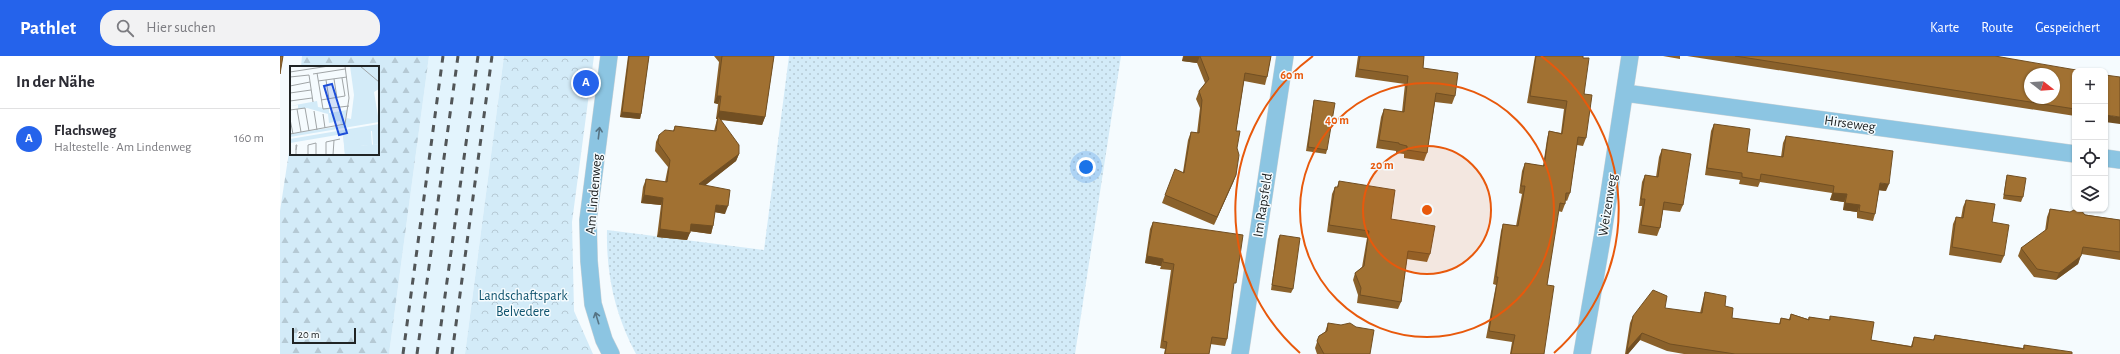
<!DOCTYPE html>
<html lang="de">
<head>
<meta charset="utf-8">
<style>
  body { margin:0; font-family:"Alegreya Sans",sans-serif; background:#f2f2f3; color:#2b2b33 }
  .controls { position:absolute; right:12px; top:12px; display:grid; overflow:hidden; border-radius:8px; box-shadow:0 1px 3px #0004 }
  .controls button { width:36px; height:36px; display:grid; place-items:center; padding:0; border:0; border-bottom:1px solid #e1e1e2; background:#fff; color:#2b2b33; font:20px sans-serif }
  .compass { position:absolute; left:1744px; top:12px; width:36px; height:36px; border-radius:50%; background:#fff; box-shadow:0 1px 3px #0004; rotate:107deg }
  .scale { position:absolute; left:12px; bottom:10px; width:64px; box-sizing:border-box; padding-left:4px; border:2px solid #202425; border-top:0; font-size:11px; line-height:14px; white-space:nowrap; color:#202425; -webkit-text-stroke:3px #f5fbfe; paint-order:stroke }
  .you { position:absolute; left:806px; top:111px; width:14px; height:14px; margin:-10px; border:3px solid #fff; border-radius:50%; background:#1a73e8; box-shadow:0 0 0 6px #1a73e833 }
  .badge { display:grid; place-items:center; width:26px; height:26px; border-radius:50%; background:#2563eb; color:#fff; font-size:13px; font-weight:700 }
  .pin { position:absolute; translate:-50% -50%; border:2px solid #fff; box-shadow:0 1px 4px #0006 }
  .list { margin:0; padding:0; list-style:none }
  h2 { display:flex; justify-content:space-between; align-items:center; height:52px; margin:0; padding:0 16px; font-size:17px }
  h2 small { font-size:13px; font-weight:400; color:#7c7c81 }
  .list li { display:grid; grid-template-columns:26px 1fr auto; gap:12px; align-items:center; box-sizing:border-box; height:60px; padding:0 16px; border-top:1px solid #e1e1e2 }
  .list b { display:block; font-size:15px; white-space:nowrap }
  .list p { margin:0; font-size:13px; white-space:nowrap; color:#7c7c81 }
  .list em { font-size:13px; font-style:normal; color:#7c7c81 }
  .icon { flex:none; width:22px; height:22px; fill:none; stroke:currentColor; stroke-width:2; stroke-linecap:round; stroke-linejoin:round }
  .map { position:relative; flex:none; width:1840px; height:298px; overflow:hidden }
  header { display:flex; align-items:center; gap:24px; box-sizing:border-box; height:56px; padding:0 20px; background:#2563eb; color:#fff }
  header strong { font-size:19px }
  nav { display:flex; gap:22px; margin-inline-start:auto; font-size:14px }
  .search { width:280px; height:36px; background:#f2f2f3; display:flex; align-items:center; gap:10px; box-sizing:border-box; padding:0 14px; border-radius:16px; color:#7c7c81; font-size:15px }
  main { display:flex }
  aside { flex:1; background:#fff }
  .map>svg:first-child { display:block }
</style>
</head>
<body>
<header>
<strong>Pathlet</strong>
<div class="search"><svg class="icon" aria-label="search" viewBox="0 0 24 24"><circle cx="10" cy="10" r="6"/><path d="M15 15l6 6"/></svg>Hier suchen</div>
<nav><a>Karte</a><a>Route</a><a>Gespeichert</a></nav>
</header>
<main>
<aside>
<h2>In der Nähe<small></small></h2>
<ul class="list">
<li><span class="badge">A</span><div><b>Flachsweg</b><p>Haltestelle · Am Lindenweg</p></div><em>160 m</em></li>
</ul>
</aside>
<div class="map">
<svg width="1840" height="298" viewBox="0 0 1840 298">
  <defs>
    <pattern id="grass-dots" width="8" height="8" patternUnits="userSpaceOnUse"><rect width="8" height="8" fill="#d3ebf8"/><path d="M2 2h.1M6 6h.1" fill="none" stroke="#b5c9d4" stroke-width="1.8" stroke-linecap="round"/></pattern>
    <pattern id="forest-firs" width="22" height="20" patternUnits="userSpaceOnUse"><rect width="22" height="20" fill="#d3ebf8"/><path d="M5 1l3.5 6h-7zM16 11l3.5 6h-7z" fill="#b5c9d4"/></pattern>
    <pattern id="park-crowns" width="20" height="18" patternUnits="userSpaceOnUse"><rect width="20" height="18" fill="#d3ebf8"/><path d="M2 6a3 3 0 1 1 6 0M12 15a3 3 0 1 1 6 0" fill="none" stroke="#b5c9d4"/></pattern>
  </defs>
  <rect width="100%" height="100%" fill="#f5fbfe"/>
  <path fill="#e3f4fd" d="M149 0H224L185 298H109Z"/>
  <path fill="url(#grass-dots)" d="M509 0H841L795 298H356C335 259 326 218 327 174L484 194Z"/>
  <path fill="url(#forest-firs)" d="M22 0H149L109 298H0V155L11 83V98H98V11H21Z"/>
  <path fill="url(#park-crowns)" d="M224 0H314L292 166 294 255 313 298H185Z"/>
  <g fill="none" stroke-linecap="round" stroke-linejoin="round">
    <defs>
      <path id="street" d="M329 0 308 164 309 205 313 248 324 284 331 298
        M1345 37 1795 98
        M1825 102 1840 104
        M960 298 1005 0
        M1302 298 1323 177 1350 0"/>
    </defs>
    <use href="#street" stroke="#cfd4d7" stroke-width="18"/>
    <use href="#street" stroke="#8cc5e2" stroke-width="17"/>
    <path stroke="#525658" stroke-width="3" stroke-dasharray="7 7" stroke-linecap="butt" d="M123 298 163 0
      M137 298 178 0
      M157 298 198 0
      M172 298 212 0"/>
  </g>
  <path fill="#8a612b" d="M348 0H369L361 58 360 63 340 61Z
    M434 0H494L485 61 482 69 441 64 459 98 456 105 425 129 445 158 435 156 433 170 431 178 410 175 407 184 377 181 381 149 361 147 363 131 366 123 385 126 388 111 375 95 376 86 379 79 393 75 395 70 434 75 437 63H436L438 48 434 47 439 6Z
    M903 0H991L987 21 985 29 964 25 956 75 957 92 956 119 934 169 882 147 885 139 903 116 908 84 911 76 917 77 920 52 916 43 919 35 925 27 917 7 902 5Z
    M1078 0H1144L1143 12 1175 40 1172 48 1155 46 1147 97 1144 105 1124 102V98L1116 97V95L1096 92 1101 61 1104 53 1122 56 1125 28 1075 21Z
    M1255 0H1303L1306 82 1303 90 1297 89 1290 137 1287 145 1285 144V148L1282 156 1278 155 1267 229 1264 298H1230L1232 286 1206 282 1216 229 1213 228 1221 175 1223 168 1236 170 1242 138 1239 137 1242 115 1245 107 1263 110 1267 83 1269 75 1281 77 1284 53 1247 47Z
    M1383 0H1400V3Z
    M1407 0H1715L1795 15V60Z
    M1034 44 1047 94 1046 98 1026 95 1033 49Z
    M1434 68 1467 96 1501 101 1503 87 1506 80 1606 135 1599 134 1595 158 1593 165 1577 162V156L1563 154 1564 146 1550 144 1552 137 1480 126 1478 131 1459 128 1460 124 1425 119 1431 75Z
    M1382 93 1403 149 1400 156 1383 154 1380 172 1377 180 1358 177 1362 150H1359L1362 126 1365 119 1376 121 1379 101Z
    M1727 119 1743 141 1741 146 1723 143 1726 123Z
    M1059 125 1111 163 1150 198 1147 206 1127 203 1121 246 1118 253 1077 247 1078 239 1073 224 1075 217 1082 211 1087 182 1047 176 1052 138 1055 131H1057Z
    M1686 144 1712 166 1724 200 1721 207 1669 199 1673 168 1676 161 1681 162 1683 151Z
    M1770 153 1840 164V204L1801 198 1798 208 1776 224 1754 221 1738 200 1741 192 1765 175 1767 161Z
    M873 166 953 234 947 283 945 290 930 288 929 298H884L885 293 880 292 891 214 880 213 881 210 865 207 870 173Z
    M1000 179 1013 233 1011 237 991 234 998 183Z
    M1425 236 1445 250 1452 262 1499 268 1501 262 1509 263 1511 258 1528 263 1529 261 1549 264 1550 260 1591 284 1631 290 1634 281 1653 284 1655 279 1743 292 1744 289 1792 298H1404L1387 295 1360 284 1348 298H1345L1350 267 1353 260 1420 257 1423 244Z
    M1048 267 1090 298H1037L1035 292 1039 280 1045 276Z"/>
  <path fill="#714f23" d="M904 0H920L917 7 902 5Z
    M437 40H441L438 48 434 47Z
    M439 55 485 61 482 69 438 63V60L437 63H436Z
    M342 56 361 58 360 63 340 61Z
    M1825 59 1840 61V68L1825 66Z
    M459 98 456 105 417 136 419 128Z
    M956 119 953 127 934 169 937 161Z
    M1600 127 1609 128 1606 135 1597 134Z
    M1553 137 1567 138 1564 146 1550 144Z
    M364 139 383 142 381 149 361 147Z
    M1565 147 1580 149 1577 156 1563 154Z
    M436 149 448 150 445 158 434 156Z
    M411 168 433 170 431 178 409 175Z
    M380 173 410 177 407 184 377 181Z
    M867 200 883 203 881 210 865 207Z
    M1801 200 1798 208 1776 224 1779 217Z
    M1362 277 1360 284 1348 298H1346L1347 294Z"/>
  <path fill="#a17132" stroke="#714f23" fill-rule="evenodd" d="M0 0H3L0 18Z
    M349 0H369L361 58 342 56Z
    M442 0H494L485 61 439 55 441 40H437Z
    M920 0H991L987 21 965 17 956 75H960L957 92 959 99 956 119 937 161 885 139 895 113 904 117 911 76 919 77 922 44 919 35 929 23Z
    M1080 0H1144L1143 12 1178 17 1175 40 1156 37 1147 97 1127 94V90L1119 88V87L1099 84 1104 53 1124 56 1128 20 1078 13Z
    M1256 0H1303V2H1309L1304 38 1312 39 1306 82 1298 81 1290 137H1286L1285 148 1280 147 1267 229 1274 230 1264 298H1231L1235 279 1209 275 1218 221H1216L1223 168 1238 170 1245 130H1241L1245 107 1264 110 1269 75 1282 78 1287 45 1250 40Z
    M1455 0H1715L1802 15H1795V53ZM1750 18H1774V42H1750Z
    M1825 19 1840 21V61L1825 59Z
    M1034 44 1055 47 1047 94 1028 91Z
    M438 60 459 89V98L419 128 450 134 448 150 436 149 433 170 411 168 410 177 380 173 383 142 364 139 366 123 387 126 390 104 378 87 379 79 385 74 394 75 395 70 436 75Z
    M1434 68 1470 73 1467 96 1503 101 1506 80 1613 95 1609 128 1600 127 1595 158 1579 155 1580 149 1565 147 1567 138 1553 137 1554 130 1481 118 1480 124 1462 121V117L1427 112Z
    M1382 93 1411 98 1403 149 1384 146 1380 172 1361 169 1365 143H1361L1365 119 1378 121Z
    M1727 119 1746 122 1743 141 1724 139Z
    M1059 125 1115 134 1111 163 1155 170 1150 198 1128 195 1121 246 1080 239 1081 232 1075 217 1084 210 1089 175 1049 169 1055 131H1058Z
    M1686 144 1715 148 1712 166 1729 169 1724 200 1672 191 1676 161 1683 162Z
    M1770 153 1790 156 1796 153H1800L1805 159 1840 164V196L1803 191 1801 200 1779 217 1757 213 1741 192 1767 173Z
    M873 166 963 179 956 227H954L947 283 932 281 929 298H885L887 286 883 285 894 208 883 206V203L867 200Z
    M1000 179 1020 182 1013 233 992 229Z
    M1373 234 1387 240 1385 252 1422 257 1425 236 1446 240 1445 250 1453 252 1452 262 1500 268 1501 262 1510 264 1511 258 1529 264V261L1550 264V260L1594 266 1591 284 1632 291 1634 281 1654 284 1655 279 1744 293V289L1792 296V298H1455L1390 288 1362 277 1347 294 1353 260Z
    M1048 267 1061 269 1070 267 1076 271 1094 274 1090 298H1044L1037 285 1039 280 1047 275Z"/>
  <defs><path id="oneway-shaft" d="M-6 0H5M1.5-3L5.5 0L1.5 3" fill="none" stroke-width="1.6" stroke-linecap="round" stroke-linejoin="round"/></defs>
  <g stroke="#567484">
    <use href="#oneway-shaft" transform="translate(319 77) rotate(-83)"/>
    <use href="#oneway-shaft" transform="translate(317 262) rotate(-107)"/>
  </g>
  <circle cx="1147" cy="154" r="64" fill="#e8590c" fill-opacity=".12"/>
  <g fill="none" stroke="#e8590c" stroke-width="2">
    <circle cx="1147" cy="154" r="64"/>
    <circle cx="1147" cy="154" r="127"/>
    <path d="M1020 297A191 191 0 0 1 1033 0M1261 0A191 191 0 0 1 1274 297"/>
  </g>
  <g text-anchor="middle" stroke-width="3" stroke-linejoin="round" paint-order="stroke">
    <g font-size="14" fill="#202425" stroke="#f5fbfe">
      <text transform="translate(1570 67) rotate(8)" y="5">Hirseweg</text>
      <text transform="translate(313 138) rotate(-85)" y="5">Am Lindenweg</text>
      <text transform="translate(982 149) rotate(-81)" y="5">Im Rapsfeld</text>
      <text transform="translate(1327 149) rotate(-81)" y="5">Weizenweg</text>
    </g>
    <g font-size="14" fill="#0f536e" stroke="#f5fbfe">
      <text x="243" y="244">Landschaftspark<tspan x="243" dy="16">Belvedere</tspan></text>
    </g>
  </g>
  <g transform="translate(10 10)">
    <rect width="89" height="89" fill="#f5fbfe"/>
    <path d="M27 35 28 41 39 43V47L57 44 54 57 51 59 50 55 39 57 38 48 17 42 8 43V39L0 40Z" fill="#d3ebf8"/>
    <path d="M89 58V65H81L70 80 82 79 55 89 53 68 0 77V73Z" fill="#d3ebf8"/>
    <path d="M60 0H89V23L84 26 89 56 0 71V68L51 60 57 52 61 53 64 29ZM65 67 64 73 70 80 89 78V89H55L53 68Z" fill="#d3ebf8"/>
    <path d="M81 65 82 79 70 80 64 73 65 67ZM82 65H89V78L83 79Z" fill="#d3ebf8"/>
    <path fill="none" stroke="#a0a5a7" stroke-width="1" d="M70 0 89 16M0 6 39 0M27 7 33 43 59 40M23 8 55 3M19 9 23 36M0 11 19 9M44 13 47 32M36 14 39 33M28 15 57 11M0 20 20 16M0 27 21 24M31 34 55 30 52 12M0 35 22 32M7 43 11 66M0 44 15 42 19 65M24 45 27 64M33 48 35 62M0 53 3 68M0 68 55 58 59 32 55 0M6 89V79H7L6 84M18 89V79L26 77V89M36 89V76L50 73M43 89 44 74"/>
    <path fill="#1d4ed8" fill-opacity="0.15" stroke="#1d4ed8" stroke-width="2" d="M42 18 57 67 49 69 34 20Z"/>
    <rect width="89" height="89" fill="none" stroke="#202425" stroke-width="2"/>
  </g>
  <circle cx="1147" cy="154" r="6" fill="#e8590c" stroke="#f5fbfe" stroke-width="2"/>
  <g font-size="12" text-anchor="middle" font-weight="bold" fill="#e8590c" stroke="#f5fbfe" stroke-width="3" stroke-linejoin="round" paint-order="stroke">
    <text x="1012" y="23">60 m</text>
    <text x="1057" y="68">40 m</text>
    <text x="1102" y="113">20 m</text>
  </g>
</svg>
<div class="controls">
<button>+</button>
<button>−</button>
<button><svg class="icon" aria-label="locate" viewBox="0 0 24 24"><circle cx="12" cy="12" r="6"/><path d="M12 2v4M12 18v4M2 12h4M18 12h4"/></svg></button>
<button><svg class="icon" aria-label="layers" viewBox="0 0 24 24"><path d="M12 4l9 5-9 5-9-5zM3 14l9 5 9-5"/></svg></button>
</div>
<svg class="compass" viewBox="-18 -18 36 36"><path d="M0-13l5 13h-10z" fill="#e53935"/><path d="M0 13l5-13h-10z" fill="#7c7c81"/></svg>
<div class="scale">20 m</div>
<div class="you"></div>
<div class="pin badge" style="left:306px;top:27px">A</div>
</div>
</main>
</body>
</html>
